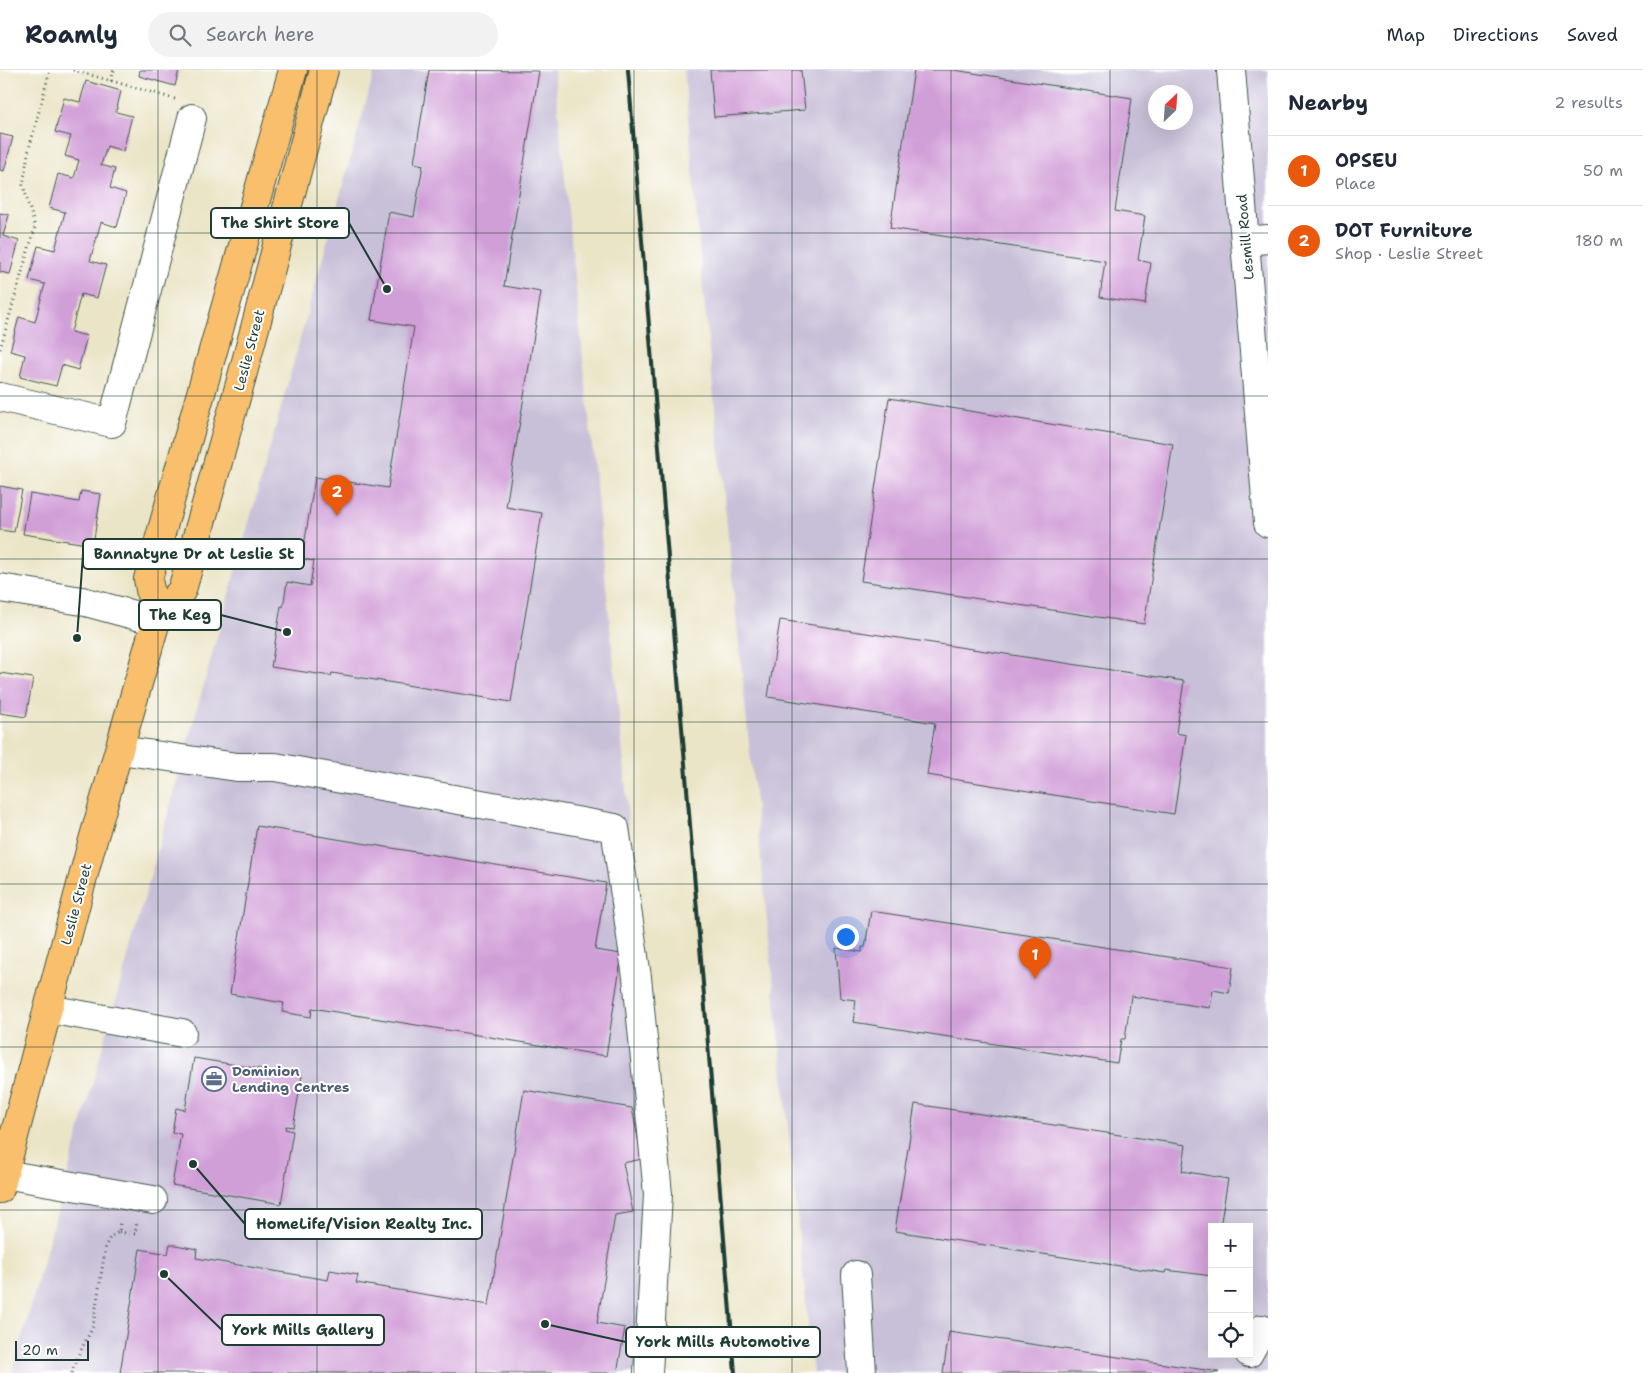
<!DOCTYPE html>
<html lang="en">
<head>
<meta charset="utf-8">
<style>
  body { margin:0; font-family:"Shantell Sans",sans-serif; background:#f2f2f3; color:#1f2937 }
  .controls { position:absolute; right:15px; bottom:15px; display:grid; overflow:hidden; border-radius:0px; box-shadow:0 5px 20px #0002 }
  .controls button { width:45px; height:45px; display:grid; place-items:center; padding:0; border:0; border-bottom:1px solid #e0e1e3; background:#fff; color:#1f2937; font:25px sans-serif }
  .compass { position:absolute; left:1148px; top:15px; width:45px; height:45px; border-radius:50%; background:#fff; box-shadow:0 5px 20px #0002; rotate:25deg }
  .scale { position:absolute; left:15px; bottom:12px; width:74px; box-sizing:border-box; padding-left:5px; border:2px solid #1f3d34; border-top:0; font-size:14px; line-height:18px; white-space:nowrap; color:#1f3d34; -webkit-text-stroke:4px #fff; paint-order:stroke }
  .you { position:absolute; left:845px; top:866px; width:18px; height:18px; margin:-12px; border:4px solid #fff; border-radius:50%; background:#1a73e8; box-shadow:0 0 0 8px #1a73e833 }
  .badge { display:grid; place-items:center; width:32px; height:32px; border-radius:50%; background:#ea580c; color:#fff; font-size:16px; font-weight:700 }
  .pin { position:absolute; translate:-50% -41px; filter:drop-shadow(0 1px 2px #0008) }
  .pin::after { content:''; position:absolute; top:26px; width:18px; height:15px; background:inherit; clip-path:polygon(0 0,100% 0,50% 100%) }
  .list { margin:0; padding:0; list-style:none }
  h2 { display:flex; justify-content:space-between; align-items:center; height:65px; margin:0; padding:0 20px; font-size:21px }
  h2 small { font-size:16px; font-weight:400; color:#747a83 }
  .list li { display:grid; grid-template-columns:32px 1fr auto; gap:15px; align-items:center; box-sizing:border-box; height:70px; padding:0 20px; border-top:1px solid #e0e1e3 }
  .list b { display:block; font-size:19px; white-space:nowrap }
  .list p { margin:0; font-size:16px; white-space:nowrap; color:#747a83 }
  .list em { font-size:16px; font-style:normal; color:#747a83 }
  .icon { flex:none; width:28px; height:28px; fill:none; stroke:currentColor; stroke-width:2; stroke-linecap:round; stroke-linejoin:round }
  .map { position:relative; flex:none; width:1268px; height:1303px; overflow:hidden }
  header { display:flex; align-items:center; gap:30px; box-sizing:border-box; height:70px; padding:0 25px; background:#fff; border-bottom:1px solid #e0e1e3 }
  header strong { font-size:24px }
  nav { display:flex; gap:28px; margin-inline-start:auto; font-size:18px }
  .search { width:350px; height:45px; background:#f2f2f3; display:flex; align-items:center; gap:12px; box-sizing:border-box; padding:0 18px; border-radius:28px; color:#747a83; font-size:19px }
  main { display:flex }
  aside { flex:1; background:#fff }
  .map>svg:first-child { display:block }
</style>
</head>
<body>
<header>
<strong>Roamly</strong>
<div class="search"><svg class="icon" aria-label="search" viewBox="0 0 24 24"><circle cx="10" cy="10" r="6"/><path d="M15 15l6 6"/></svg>Search here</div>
<nav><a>Map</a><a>Directions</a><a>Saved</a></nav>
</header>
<main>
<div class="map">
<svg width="1268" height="1303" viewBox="0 0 1268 1303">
  <rect width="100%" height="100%" fill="#fff"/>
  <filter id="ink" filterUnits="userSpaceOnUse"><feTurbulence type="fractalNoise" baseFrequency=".02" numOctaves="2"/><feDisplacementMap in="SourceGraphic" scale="10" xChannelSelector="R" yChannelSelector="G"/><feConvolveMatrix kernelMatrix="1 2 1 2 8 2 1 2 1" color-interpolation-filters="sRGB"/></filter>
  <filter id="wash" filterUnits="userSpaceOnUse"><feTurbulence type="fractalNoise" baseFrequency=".0096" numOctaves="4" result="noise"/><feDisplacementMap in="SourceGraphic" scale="20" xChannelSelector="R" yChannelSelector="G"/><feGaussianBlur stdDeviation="1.12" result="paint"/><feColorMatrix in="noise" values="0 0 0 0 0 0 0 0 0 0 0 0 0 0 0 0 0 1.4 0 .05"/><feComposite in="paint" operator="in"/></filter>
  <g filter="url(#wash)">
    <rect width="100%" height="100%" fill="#ebe5c7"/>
    <path fill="#c8bfd8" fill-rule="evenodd" d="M375 0H554L625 704 663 1303H12Z
      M684 0H1268V1303H813L703 220ZM1156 22H1186V52H1156ZM1212 1157H1249V1284H1212Z"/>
    <g id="blocks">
      <path fill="#d19fd8" d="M140 0H179L175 16 139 6Z
        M429 0 539 1 504 216 541 222 506 437 542 443 511 632 332 603 331 606 271 597 281 536 283 537 287 512 310 516 314 491 302 489 315 407 388 418 414 257 371 250 389 142 414 147 423 95 414 93Z
        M710 0H801L805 40 714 47Z
        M914 0H954L1132 28 1115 141 1145 146 1138 190 1151 193 1145 234 1100 227 1105 191 890 158Z
        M86 11 121 21 116 42 132 46 123 81 107 76 101 95 115 99 110 118 126 123 117 157 101 152 90 191 106 195 97 228 81 224 71 262 87 266 78 300 62 295 56 316 20 307 25 285 10 281 19 247 35 252 45 214 29 210 38 176 55 180 65 142 49 138 58 104 74 108 79 90 65 86 71 66 55 62 64 28 80 32Z
        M0 64 13 67 4 101 0 100Z
        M0 143 9 145 3 166 19 171 10 204 0 202Z
        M889 328 1173 374 1144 554 861 511Z
        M0 416 22 420 14 462 0 460Z
        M81 421 101 424 93 475 23 464 30 424 79 432Z
        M780 550 1184 611 1176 663 1186 665 1174 744 927 705 935 653 768 627Z
        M0 603 33 608 26 647 0 643Z
        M257 756 606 813 595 880 622 884 606 986 312 938 311 947 282 942 284 933 230 924Z
        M871 841 1233 897 1229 923 1213 920 1210 938 1131 926 1125 969H1121L1117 993 853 952 856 930 840 928 836 878 862 882V877H865Z
        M194 988 302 1006 293 1057 286 1056 285 1059 293 1061 281 1134 172 1115 181 1064 172 1063 176 1038 185 1040Z
        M524 1020 632 1038 642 1089 623 1093 633 1142 615 1145 597 1253 625 1258 617 1303H120L140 1179 168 1184 170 1174 197 1179 196 1188 328 1210 330 1200 358 1205 356 1213 489 1235Z
        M915 1034 1186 1075 1182 1101 1228 1109 1220 1157H1212V1206L1166 1200 1165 1203 895 1161Z
        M949 1262 1219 1302 1218 1303H943Z"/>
    </g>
  </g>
  <g filter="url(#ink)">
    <use href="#blocks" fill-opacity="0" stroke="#3e564a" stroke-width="1"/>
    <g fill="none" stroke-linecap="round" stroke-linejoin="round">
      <defs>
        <path id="minor" d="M1231 0 1268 453
          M1245 171 1268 169
          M0 327 112 353 192 48
          M0 518 82 531 156 551
          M120 680 237 697H275L615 758 637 907 658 1124 648 1303
          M48 939 182 963
          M4 1104 153 1130
          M856 1205 862 1303
          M1249 1283 1262 1259"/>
        <path id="major" d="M156 551 148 509 293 0
          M0 1119 91 777 156 551 182 520 241 310 324 0"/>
      </defs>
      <use href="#minor" stroke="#3e564a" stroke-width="30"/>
      <use href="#major" stroke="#3e564a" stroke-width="30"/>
      <path stroke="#3e564a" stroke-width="3" stroke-dasharray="1 4" stroke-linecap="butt" d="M73 0 175 29
        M111 11 114 0
        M0 279 35 157 23 115 28 83 50 0
        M119 1162 135 1164 137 1152
        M72 1303C76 1286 86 1272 93 1256L106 1175 110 1167 119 1162 120 1151"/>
      <use href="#minor" stroke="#fff" stroke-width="28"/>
      <use href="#major" stroke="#f9bf6d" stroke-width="28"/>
      <path stroke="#1f3d34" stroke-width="4" d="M628 0 735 1303"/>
    </g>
  </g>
  <path fill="none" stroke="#1f3d34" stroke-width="1" stroke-opacity="0.55" d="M158 0V1303M317 0V1303M476 0V1303M634 0V1303M792 0V1303M951 0V1303M1110 0V1303M0 163H1268M0 326H1268M0 489H1268M0 652H1268M0 814H1268M0 977H1268M0 1140H1268"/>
  <defs>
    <symbol id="office-ring" viewBox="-11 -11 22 22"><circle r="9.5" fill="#fff" stroke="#5c6f8a" stroke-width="1.5"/><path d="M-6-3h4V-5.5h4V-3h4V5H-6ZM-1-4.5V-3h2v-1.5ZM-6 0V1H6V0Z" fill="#5c6f8a"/></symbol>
  </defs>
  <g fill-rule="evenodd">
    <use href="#office-ring" x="200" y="995" width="28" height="28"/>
  </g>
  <g text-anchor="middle" stroke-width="4" stroke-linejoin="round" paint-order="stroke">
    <g font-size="14" fill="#1f3d34" stroke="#fff">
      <text transform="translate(1245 167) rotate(-95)" y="5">Lesmill Road</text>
      <text transform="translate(249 280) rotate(-75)" y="5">Leslie Street</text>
      <text transform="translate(76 834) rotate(-75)" y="5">Leslie Street</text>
    </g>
    <g font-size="14" font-weight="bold" fill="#4e5e75" stroke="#fff" text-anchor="start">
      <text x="232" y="1006">Dominion<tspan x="232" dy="16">Lending Centres</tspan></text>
    </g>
  </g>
  <path fill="none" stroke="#1f3d34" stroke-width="2" d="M387 219L349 153M77 568L83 484M287 562L221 545M193 1094L245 1154M164 1204L222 1260M545 1254L626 1272"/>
  <g fill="#1f3d34" stroke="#fff" stroke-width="2">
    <circle cx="387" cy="219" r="5"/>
    <circle cx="77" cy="568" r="5"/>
    <circle cx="287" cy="562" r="5"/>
    <circle cx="193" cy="1094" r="5"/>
    <circle cx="164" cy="1204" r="5"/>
    <circle cx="545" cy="1254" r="5"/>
  </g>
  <g fill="#fff" stroke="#1f3d34" stroke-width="2">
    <rect x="211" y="138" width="138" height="30" rx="5"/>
    <rect x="83" y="469" width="221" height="30" rx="5"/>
    <rect x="139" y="530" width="82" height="30" rx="5"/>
    <rect x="245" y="1139" width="237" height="30" rx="5"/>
    <rect x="222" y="1245" width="162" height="30" rx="5"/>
    <rect x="626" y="1257" width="194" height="30" rx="5"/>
  </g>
  <g font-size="15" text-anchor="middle" font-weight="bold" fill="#1f3d34">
    <text x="280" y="158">The Shirt Store</text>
    <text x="194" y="489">Bannatyne Dr at Leslie St</text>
    <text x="180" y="550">The Keg</text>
    <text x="364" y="1159">HomeLife/Vision Realty Inc.</text>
    <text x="303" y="1265">York Mills Gallery</text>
    <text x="723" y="1277">York Mills Automotive</text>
  </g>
</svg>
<div class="controls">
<button>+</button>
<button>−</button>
<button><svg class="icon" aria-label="locate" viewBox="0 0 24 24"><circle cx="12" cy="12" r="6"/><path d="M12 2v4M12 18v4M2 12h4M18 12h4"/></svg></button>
</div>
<svg class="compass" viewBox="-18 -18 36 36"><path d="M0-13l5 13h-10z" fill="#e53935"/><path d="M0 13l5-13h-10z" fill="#747a83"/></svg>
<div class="scale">20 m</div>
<div class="you"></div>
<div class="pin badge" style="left:1035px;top:909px">1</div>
<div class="pin badge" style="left:337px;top:446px">2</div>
</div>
<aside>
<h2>Nearby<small>2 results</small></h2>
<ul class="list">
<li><span class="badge">1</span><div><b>OPSEU</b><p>Place</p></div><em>50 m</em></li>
<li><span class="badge">2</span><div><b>DOT Furniture</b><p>Shop · Leslie Street</p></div><em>180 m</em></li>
</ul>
</aside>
</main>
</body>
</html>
